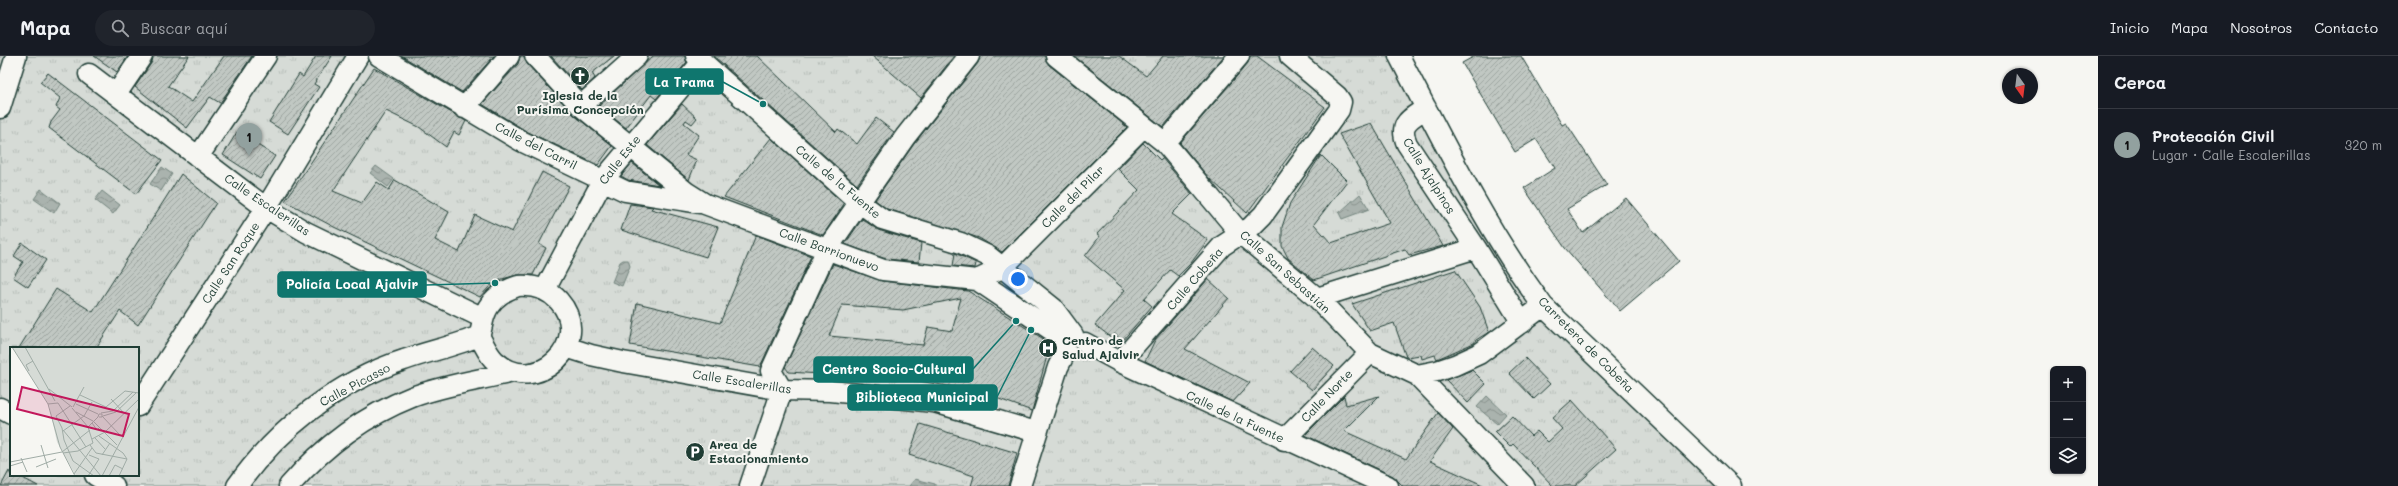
<!DOCTYPE html>
<html lang="es">
<head>
<meta charset="utf-8">
<style>
  body { margin:0; font-family:Mali,sans-serif; background:#20242c; color:#f1f3f6 }
  .controls { position:absolute; right:12px; bottom:12px; display:grid; overflow:hidden; border-radius:6px; box-shadow:0 1px 3px #0004 }
  .controls button { width:36px; height:36px; display:grid; place-items:center; padding:0; border:0; border-bottom:1px solid #363941; background:#171b24; color:#f1f3f6; font:20px sans-serif }
  .compass { position:absolute; left:2002px; top:12px; width:36px; height:36px; border-radius:50%; background:#171b24; box-shadow:0 1px 3px #0004; rotate:166deg }
  .you { position:absolute; left:1018px; top:223px; width:14px; height:14px; margin:-10px; border:3px solid #fff; border-radius:50%; background:#1a73e8; box-shadow:0 0 0 6px #1a73e833 }
  .badge { display:grid; place-items:center; width:26px; height:26px; border-radius:50%; background:#92a19f; color:#111; font-size:13px; font-weight:700 }
  .pin { position:absolute; translate:-50% -33px; filter:drop-shadow(0 1px 2px #0008) }
  .pin::after { content:''; position:absolute; top:21px; width:14px; height:12px; background:inherit; clip-path:polygon(0 0,100% 0,50% 100%) }
  .list { margin:0; padding:0; list-style:none }
  h2 { display:flex; justify-content:space-between; align-items:center; height:52px; margin:0; padding:0 16px; font-size:17px }
  h2 small { font-size:13px; font-weight:400; color:#9ea1a6 }
  .list li { display:grid; grid-template-columns:26px 1fr auto; gap:12px; align-items:center; box-sizing:border-box; height:72px; padding:0 16px; border-top:1px solid #363941 }
  .list b { display:block; font-size:15px; white-space:nowrap }
  .list p { margin:0; font-size:13px; white-space:nowrap; color:#9ea1a6 }
  .list em { font-size:13px; font-style:normal; color:#9ea1a6 }
  .icon { flex:none; width:22px; height:22px; fill:none; stroke:currentColor; stroke-width:2; stroke-linecap:round; stroke-linejoin:round }
  .map { position:relative; flex:none; width:2098px; height:430px; overflow:hidden }
  header { display:flex; align-items:center; gap:24px; box-sizing:border-box; height:56px; padding:0 20px; background:#171b24; border-bottom:1px solid #363941 }
  header strong { font-size:19px }
  nav { display:flex; gap:22px; margin-inline-start:auto; font-size:14px }
  .search { width:280px; height:36px; background:#20242c; display:flex; align-items:center; gap:10px; box-sizing:border-box; padding:0 14px; border-radius:22px; color:#9ea1a6; font-size:15px }
  main { display:flex }
  aside { flex:1; background:#171b24 }
  .map>svg:first-child { display:block }
</style>
</head>
<body>
<header>
<strong>Mapa</strong>
<div class="search"><svg class="icon" aria-label="search" viewBox="0 0 24 24"><circle cx="10" cy="10" r="6"/><path d="M15 15l6 6"/></svg>Buscar aquí</div>
<nav><a>Inicio</a><a>Mapa</a><a>Nosotros</a><a>Contacto</a></nav>
</header>
<main>
<div class="map">
<svg width="2098" height="430" viewBox="0 0 2098 430">
  <defs>
    <pattern id="park-tufts" width="24" height="20" patternUnits="userSpaceOnUse"><rect width="24" height="20" fill="#d6dbd6"/><path d="M3 7l-1-3M5 7V3M7 7l1-3M15 17l-1-3M17 17v-4M19 17l1-3" fill="none" stroke="#b7bdb8"/></pattern>
    <pattern id="water-waves" width="16" height="10" patternUnits="userSpaceOnUse"><rect width="16" height="10" fill="#aab3ae"/><path d="M0 5q4-4 8 0t8 0" fill="none" stroke="#8a938e"/></pattern>
    <pattern id="building-hatch" width="6" height="6" patternUnits="userSpaceOnUse"><rect width="6" height="6" fill="#c1c8c3"/><path d="M-1 1l2-2M0 6l6-6M5 7l2-2" fill="none" stroke="#9ca49f"/></pattern>
  </defs>
  <rect width="100%" height="100%" fill="#f6f6f2"/>
  <filter id="ink" filterUnits="userSpaceOnUse"><feTurbulence type="fractalNoise" baseFrequency=".025" numOctaves="2"/><feDisplacementMap in="SourceGraphic" scale="8" xChannelSelector="R" yChannelSelector="G"/><feConvolveMatrix kernelMatrix="1 2 1 2 8 2 1 2 1" color-interpolation-filters="sRGB"/></filter>
  <g filter="url(#ink)">
    <path fill="url(#park-tufts)" stroke="#7a8c85" fill-rule="evenodd" d="M0 0H1402L1517 219 1740 430H0ZM11 292H138V419H11Z"/>
    <path fill="url(#water-waves)" stroke="#72847d" d="M376 110 394 123 388 131 370 117Z
      M162 111 172 118 161 135 150 128Z
      M41 133 60 147 54 157 34 143Z
      M102 135 120 149 113 158 95 144Z
      M1360 138 1369 153 1342 163 1339 157Z
      M623 204H628L630 210 622 230 612 226 620 206Z
      M1487 340 1506 358 1497 368 1477 351Z
      M915 423 935 428V430H909Z"/>
    <path fill="url(#building-hatch)" stroke="#1f3d34" fill-rule="evenodd" d="M94 0H128L117 16Z
      M153 0H189L168 30 192 46 224 0H252L220 47 210 41 187 72 135 31 152 6Z
      M316 0H332L314 28 319 31 288 78 269 66 299 18 303 21Z
      M402 0H494L462 36Z
      M520 0H524L527 8 573 58 612 90 598 109 526 75 482 48 518 8Z
      M551 0H614L592 17 595 22 582 34Z
      M653 0H685L687 6 656 43 651 39 626 72 599 50Z
      M714 0H757L836 76 838 73 857 88 876 62 894 76 857 129Z
      M872 0H954L921 42Z
      M980 0H1045L1049 9 1127 71 1002 196 979 182 887 153 875 144 914 88 978 7Z
      M1074 0H1119L1146 20 1163 0H1224L1163 71Z
      M1250 0H1257L1325 51 1247 157 1209 122 1180 87 1248 7Z
      M1475 0H1521L1562 69 1566 67 1607 129 1567 153 1583 177 1626 142 1679 205 1620 255 1565 192 1524 132 1555 112 1536 83 1515 96 1462 7Z
      M374 12 466 65 459 79 454 76 446 91 419 71 386 55 333 135 362 147 377 126 389 134 395 124 449 156 435 184 459 196 475 159 512 176 542 116 569 130 539 188 546 192 533 219H518L502 223 490 230 480 241 334 171 285 145Z
      M48 17 162 104 136 138 49 72 51 66 60 54 56 51 60 42 40 26Z
      M682 48 697 62 692 68 686 64 684 67 699 79 686 99 697 104 689 124 647 89Z
      M1371 67 1443 190 1409 199 1405 193 1314 224 1288 202 1282 190V171L1290 147 1321 99 1347 125 1314 168 1331 187 1390 167 1339 78Z
      M237 76 275 100 260 123 223 99Z
      M771 82 844 148 823 179 724 141Z
      M1143 87 1160 104 1162 102 1192 138 1172 158 1208 184 1191 207 1178 220 1170 214 1144 243 1152 250 1122 285 1115 278 1112 282 1095 269 1125 234 1085 200 1100 180 1097 178 1139 134 1118 113Z
      M632 107 659 129 628 124 621 120Z
      M181 118 216 147 138 269 120 255 96 292H19L56 233 93 256Z
      M630 148 653 151 651 153 718 171 706 201 621 174Z
      M862 163 878 174 921 187 919 206 886 203 845 188Z
      M756 179 811 200 760 311 630 289 637 247 720 267Z
      M22 187 46 204 28 231 13 221 23 206 14 200Z
      M955 197 976 207 975 212 953 210Z
      M833 208 882 225 968 235 1045 284 1050 289 1032 355 977 335 913 324 789 316 785 311ZM961 242 952 275 928 271 923 289 829 280 842 249 903 254Z
      M1455 214 1480 251 1489 276 1476 284 1474 287 1437 303 1435 299 1422 303 1421 299 1406 301 1394 267 1370 275 1352 248Z
      M1208 223 1229 242 1185 293 1250 327 1233 346 1145 305 1155 284Z
      M1312 291 1334 310 1312 334 1290 315Z
      M1525 302 1550 328 1534 343 1509 317Z
      M1472 314 1486 328 1468 347 1446 324Z
      M1344 340 1346 349 1379 340 1344 375 1406 403 1438 357 1453 373 1430 405 1485 430H1403L1393 420 1305 379Z
      M1572 344 1616 393 1575 430H1553L1513 388 1510 391 1495 376 1512 360 1531 380 1537 375 1548 386 1562 373 1552 362Z
      M920 368 1017 397 1008 430H971L974 420 909 399Z
      M9 415 11 419H17L38 430H1Z"/>
    <g fill="none" stroke-linecap="round" stroke-linejoin="round">
      <defs>
        <path id="minor" d="M379 0 521 85 625 135 699 147
          M535 0 581 50 686 136 705 148 883 214 977 224 1002 212 1143 71
          M696 0 859 146 882 163 961 187 988 200 1053 252 1073 279
          M1056 0 1165 87 1240 177 1317 242 1370 297 1417 319 1437 315 1455 309 1479 298 1543 250
          M1399 0C1444 87 1485 171 1543 250L1731 430
          M89 18 266 152 306 176 483 262
          M117 37 142 0
          M581 50 637 0
          M0 52 16 0
          M464 52 509 0
          M1165 87 1239 0
          M198 101 266 0
          M1476 192 1522 267
          M977 224 1053 275 1064 288
          M518 230C534 229 548 233 559 245 595 286 536 343 495 305 488 299 484 288 479 280 482 273 482 267 484 261 489 244 502 235 518 230Z
          M547 235 549 226 603 124 702 6
          M1317 242 1476 192 1407 88C1398 67 1410 63 1426 52
          M1085 287 1120 306 1388 430
          M566 291 591 299 623 306 782 334 831 335 934 346 1036 376
          M1120 306 1222 190 1251 171 1263 159 1339 54 1341 46 1337 40 1290 0
          M1417 319 1524 430
          M138 350 266 152 358 0
          M0 352 11 358
          M1284 384 1370 297
          M95 419 114 430
          M237 430C277 374 338 325 404 304 429 295 455 290 479 280
          M289 430C323 391 364 360 412 341 444 329 480 324 513 316
          M750 430 782 334 771 315 827 193 905 81 969 0
          M1020 430 1058 311 1066 295"/>
      </defs>
      <use href="#minor" stroke="#1f3d34" stroke-width="23"/>
      <use href="#minor" stroke="#f6f6f2" stroke-width="20"/>
    </g>
  </g>
  <defs>
    <symbol id="church-disc" viewBox="-11 -11 22 22"><circle r="9.5" fill="#1f3d34" stroke="#f6f6f2"/><path d="M-1.2-6h2.4v3.5h3.3v2.4h-3.3V6h-2.4V-.1h-3.3v-2.4h3.3Z" fill="#fff"/></symbol>
    <symbol id="hospital-disc" viewBox="-11 -11 22 22"><circle r="9.5" fill="#1f3d34" stroke="#f6f6f2"/><path d="M-5-5h3v3.5h4V-5h3V5h-3V1.5h-4V5h-3Z" fill="#fff"/></symbol>
    <symbol id="parking-disc" viewBox="-11 -11 22 22"><circle r="9.5" fill="#1f3d34" stroke="#f6f6f2"/><path d="M-3.5-5.5H1a3.5 3.5 0 0 1 0 7H-1V5.5H-3.5ZM-1-3.4V-.6H.8a1.4 1.4 0 0 0 0-2.8Z" fill="#fff"/></symbol>
  </defs>
  <g fill-rule="evenodd">
    <use href="#church-disc" x="569" y="9" width="22" height="22"/>
    <use href="#hospital-disc" x="1037" y="281" width="22" height="22"/>
    <use href="#parking-disc" x="684" y="385" width="22" height="22"/>
  </g>
  <g text-anchor="middle" stroke-width="4" stroke-linejoin="round" paint-order="stroke">
    <g font-size="12" font-weight="bold" fill="#1f3d34" stroke="#f6f6f2" text-anchor="start">
      <text x="580" y="44" text-anchor="middle">Iglesia de la<tspan x="580" dy="14">Purísima Concepción</tspan></text>
      <text x="1062" y="289">Centro de<tspan x="1062" dy="14">Salud Ajalvir</tspan></text>
      <text x="709" y="393">Area de<tspan x="709" dy="14">Estacionamiento</tspan></text>
    </g>
    <g font-size="12" fill="#1f3d34" stroke="#f6f6f2">
      <text transform="translate(536 90) rotate(27)" y="4">Calle del Carril</text>
      <text transform="translate(620 104) rotate(-52)" y="4">Calle Este</text>
      <text transform="translate(1429 120) rotate(58)" y="4">Calle Ajalpinos</text>
      <text transform="translate(838 126) rotate(40)" y="4">Calle de la Fuente</text>
      <text transform="translate(1073 141) rotate(-45)" y="4">Calle del Pilar</text>
      <text transform="translate(267 149) rotate(34)" y="4">Calle Escalerillas</text>
      <text transform="translate(829 194) rotate(20)" y="4">Calle Barrionuevo</text>
      <text transform="translate(231 207) rotate(-57)" y="4">Calle San Roque</text>
      <text transform="translate(1285 216) rotate(42)" y="4">Calle San Sebastián</text>
      <text transform="translate(1195 223) rotate(-49)" y="4">Calle Cobeña</text>
      <text transform="translate(1586 289) rotate(45)" y="4">Carretera de Cobeña</text>
      <text transform="translate(742 326) rotate(9)" y="4">Calle Escalerillas</text>
      <text transform="translate(355 329) rotate(-28)" y="4">Calle Picasso</text>
      <text transform="translate(1327 340) rotate(-46)" y="4">Calle Norte</text>
      <text transform="translate(1235 361) rotate(25)" y="4">Calle de la Fuente</text>
    </g>
  </g>
  <g transform="translate(10 291)">
    <rect width="129" height="129" fill="#f6f6f2"/>
    <path d="M2 0H129V129H66L47 95 39 58Z" fill="#d6dbd6"/>
    <path fill="none" stroke="#a0aca6" stroke-width="1" d="M2 0 38 57 50 100 65 129M15 0 45 54M19 24 16 18 23 14M39 42 62 60M70 48 96 60 115 44 129 46M101 52 114 66M38 57 48 56 76 100M66 57 88 67M60 59 46 69 52 81 54 93 63 114 84 129M63 60 74 40M66 65 83 74 107 98M91 66 103 64 123 45M92 69 109 87M93 69 106 65 126 46M82 76 87 83 90 80M78 80 88 70 89 67H92V70H89M53 83 91 129M53 84 74 69 82 55M89 89 113 106 117 112M85 91 95 102M82 92 95 85 129 52M31 98 38 121M80 98 86 106 117 112M53 106 68 104 83 96 78 80 62 61M92 108 100 96M11 111 17 125M0 115 52 105 80 83M0 119 13 115M26 120 46 112M64 127 82 101M78 129 89 112 79 108M92 129 129 60M99 129 105 118 113 122M109 129 117 112"/>
    <path fill="#c2185b" fill-opacity="0.15" stroke="#c2185b" stroke-width="2" d="M12 40 119 67 113 89 7 62Z"/>
    <rect width="129" height="129" fill="none" stroke="#1f3d34" stroke-width="2"/>
  </g>
  <path fill="none" stroke="#0f766e" stroke-width="1.5" d="M763 48L723 26M495 227L426 229M1016 265L973 313M1031 274L997 341"/>
  <g fill="#0f766e" stroke="#f6f6f2" stroke-width="1.5">
    <circle cx="763" cy="48" r="4"/>
    <circle cx="495" cy="227" r="4"/>
    <circle cx="1016" cy="265" r="4"/>
    <circle cx="1031" cy="274" r="4"/>
  </g>
  <g fill="#0f766e" stroke="#0f766e" stroke-width="1.5">
    <rect x="646" y="13" width="77" height="25" rx="4"/>
    <rect x="278" y="216" width="148" height="25" rx="4"/>
    <rect x="814" y="301" width="159" height="25" rx="4"/>
    <rect x="848" y="329" width="149" height="25" rx="4"/>
  </g>
  <g font-size="13" text-anchor="middle" font-weight="bold" fill="#fff">
    <text x="684" y="31">La Trama</text>
    <text x="352" y="233">Policía Local Ajalvir</text>
    <text x="894" y="318">Centro Socio-Cultural</text>
    <text x="922" y="346">Biblioteca Municipal</text>
  </g>
</svg>
<div class="controls">
<button>+</button>
<button>−</button>
<button><svg class="icon" aria-label="layers" viewBox="0 0 24 24"><path d="M12 4l9 5-9 5-9-5zM3 14l9 5 9-5"/></svg></button>
</div>
<svg class="compass" viewBox="-18 -18 36 36"><path d="M0-13l5 13h-10z" fill="#e53935"/><path d="M0 13l5-13h-10z" fill="#9ea1a6"/></svg>
<div class="you"></div>
<div class="pin badge" style="left:249px;top:100px">1</div>
</div>
<aside>
<h2>Cerca<small></small></h2>
<ul class="list">
<li><span class="badge">1</span><div><b>Protección Civil</b><p>Lugar · Calle Escalerillas</p></div><em>320 m</em></li>
</ul>
</aside>
</main>
</body>
</html>
